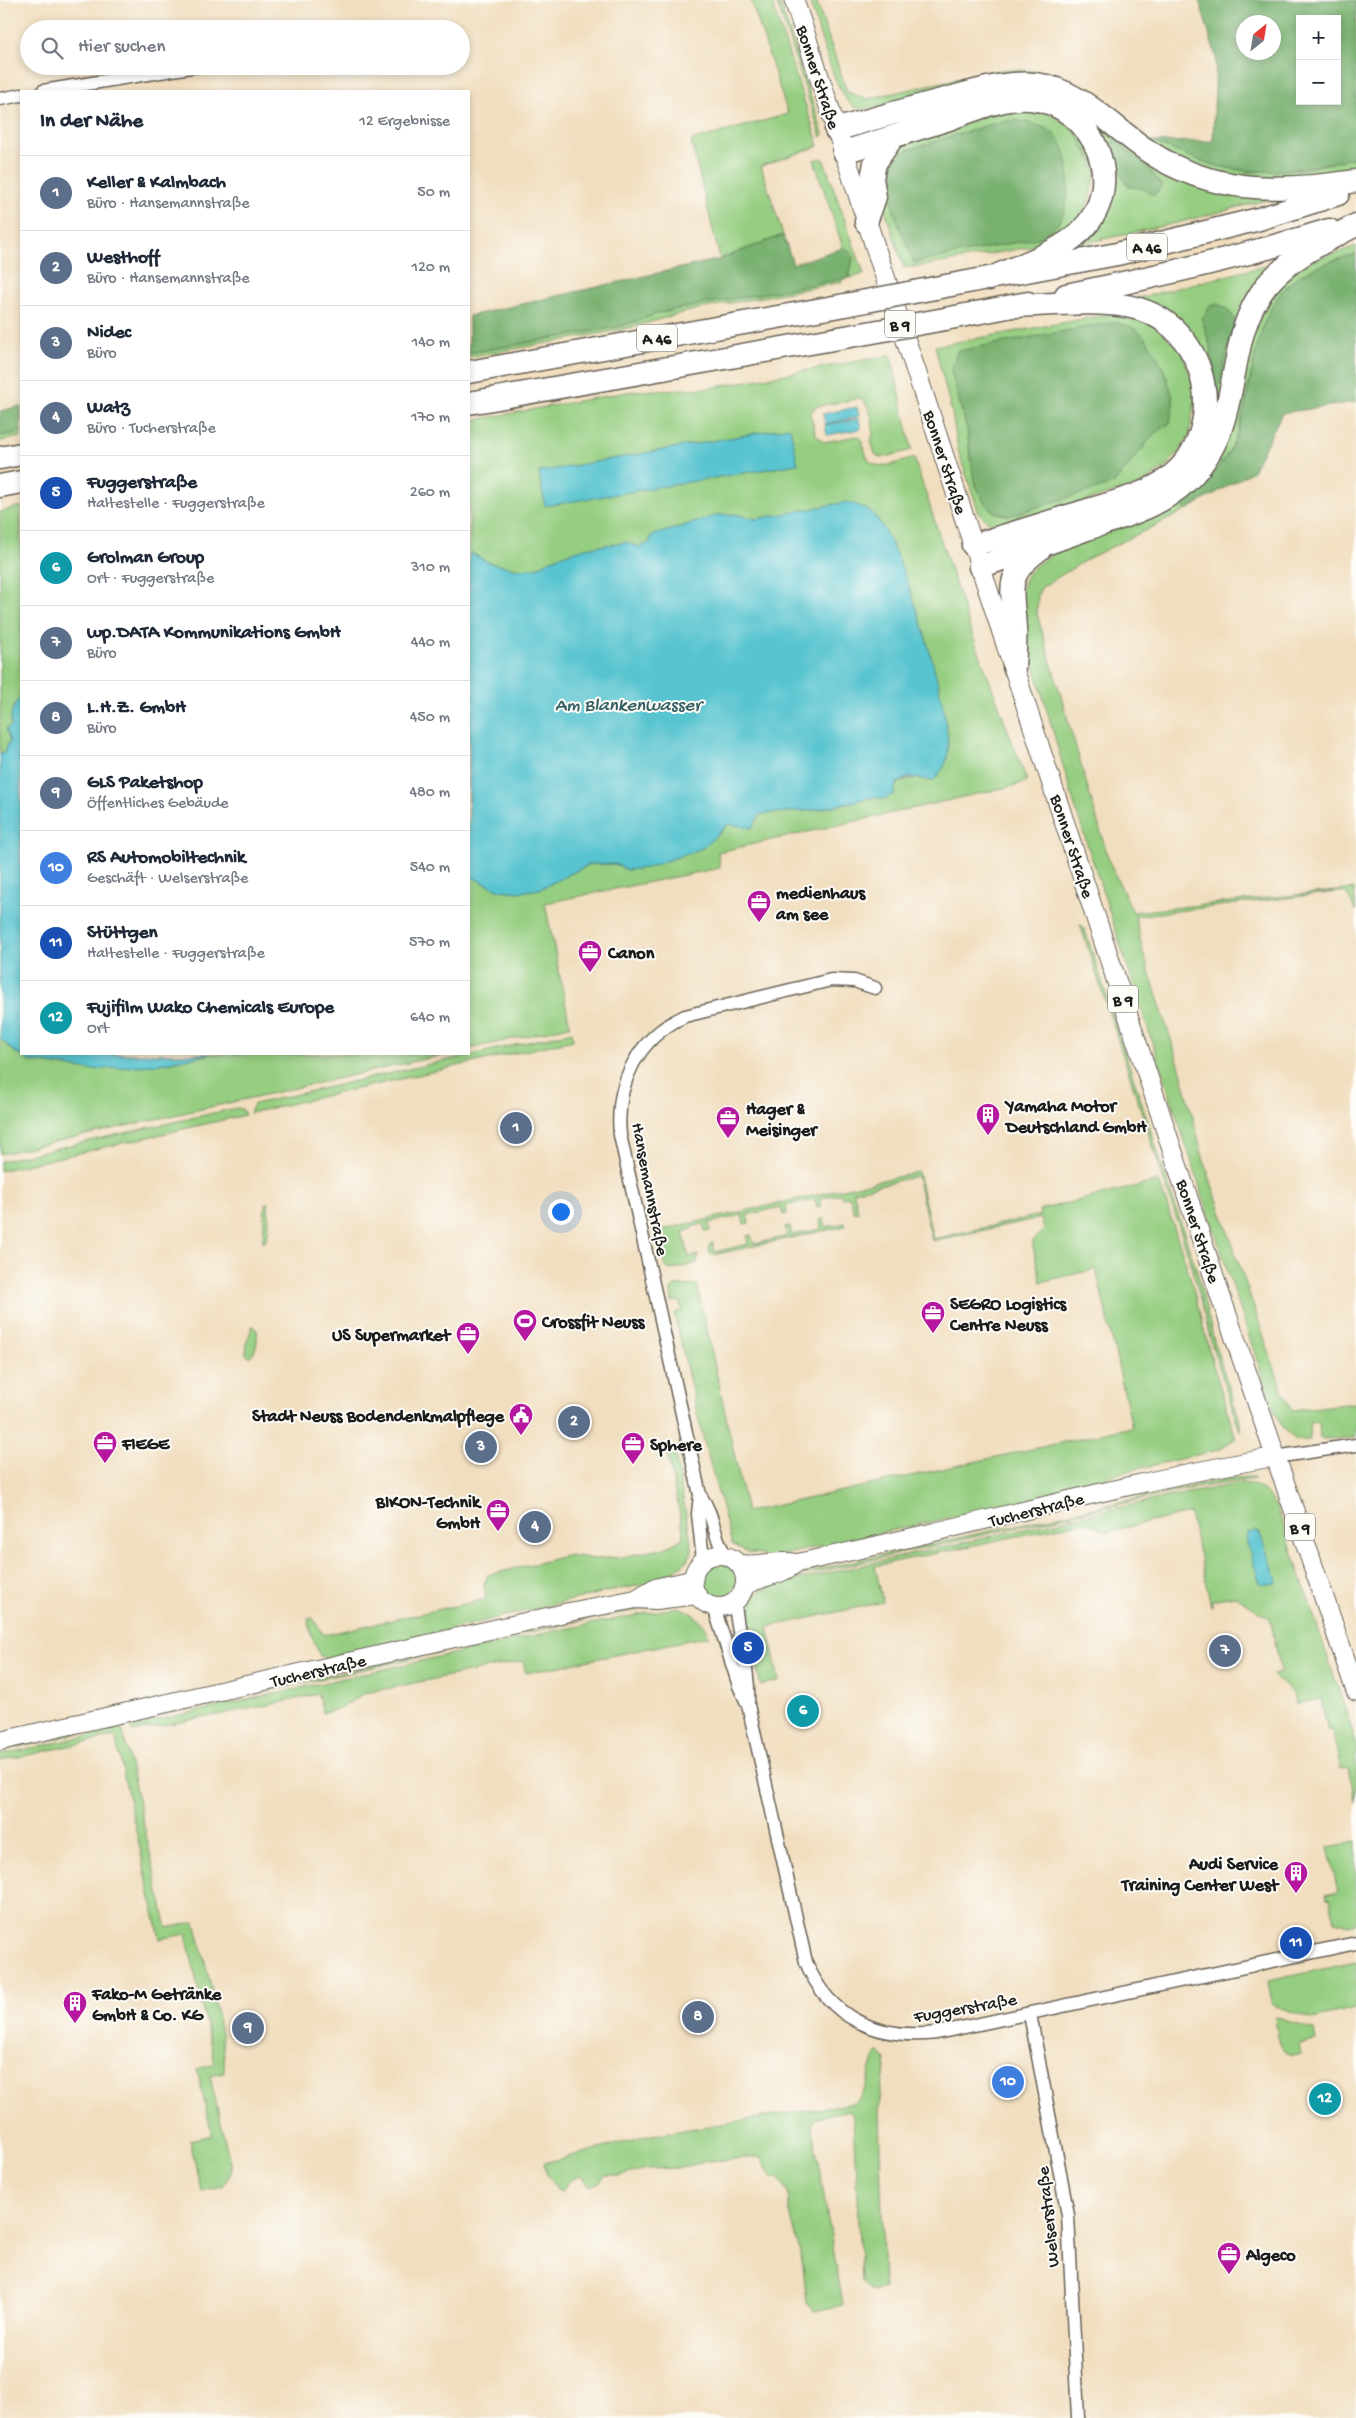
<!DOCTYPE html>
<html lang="de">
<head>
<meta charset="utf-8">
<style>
  body { margin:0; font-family:"Gochi Hand",sans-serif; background:#f6f6f7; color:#1f2937 }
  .controls { position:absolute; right:15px; top:15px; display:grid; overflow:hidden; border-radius:0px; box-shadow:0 2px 8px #0003 }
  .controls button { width:45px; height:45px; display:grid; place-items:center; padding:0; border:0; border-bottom:1px solid #e0e1e3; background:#fff; color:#1f2937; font:25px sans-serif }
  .compass { position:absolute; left:1236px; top:15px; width:45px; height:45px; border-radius:50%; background:#fff; box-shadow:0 2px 8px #0003; rotate:30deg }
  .you { position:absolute; left:560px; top:1211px; width:18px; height:18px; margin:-12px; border:4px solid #fff; border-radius:50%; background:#1a73e8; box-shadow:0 0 0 8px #1a73e833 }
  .badge { display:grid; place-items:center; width:32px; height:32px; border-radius:50%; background:#b5179e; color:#fff; font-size:16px; font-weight:700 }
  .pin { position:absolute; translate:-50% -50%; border:2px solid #fff; box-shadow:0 1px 5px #0006 }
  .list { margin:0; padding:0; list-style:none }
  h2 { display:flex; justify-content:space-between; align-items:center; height:65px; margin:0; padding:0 20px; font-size:21px }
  h2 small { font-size:16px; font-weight:400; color:#747a83 }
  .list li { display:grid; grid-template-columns:32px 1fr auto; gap:15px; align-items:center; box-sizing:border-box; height:75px; padding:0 20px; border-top:1px solid #e0e1e3 }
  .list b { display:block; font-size:19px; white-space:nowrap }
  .list p { margin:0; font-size:16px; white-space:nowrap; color:#747a83 }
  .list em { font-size:16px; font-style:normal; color:#747a83 }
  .icon { flex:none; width:28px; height:28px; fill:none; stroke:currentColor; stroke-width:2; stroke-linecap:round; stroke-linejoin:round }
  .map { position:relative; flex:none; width:1356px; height:2418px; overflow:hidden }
  .search { position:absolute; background:#fff; box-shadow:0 2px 8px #0003; left:20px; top:20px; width:450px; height:55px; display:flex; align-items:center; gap:12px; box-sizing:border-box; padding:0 18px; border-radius:28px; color:#747a83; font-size:19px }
  .panel { position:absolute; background:#fff; box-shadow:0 2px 8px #0003; left:20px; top:90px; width:450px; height:965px; border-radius:0px }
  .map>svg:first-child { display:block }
</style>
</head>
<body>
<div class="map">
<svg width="1356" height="2418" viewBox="0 0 1356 2418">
  <rect width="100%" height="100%" fill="#fdfcf7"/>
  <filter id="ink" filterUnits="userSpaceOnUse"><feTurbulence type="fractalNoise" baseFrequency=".02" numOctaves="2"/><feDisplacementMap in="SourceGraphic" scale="10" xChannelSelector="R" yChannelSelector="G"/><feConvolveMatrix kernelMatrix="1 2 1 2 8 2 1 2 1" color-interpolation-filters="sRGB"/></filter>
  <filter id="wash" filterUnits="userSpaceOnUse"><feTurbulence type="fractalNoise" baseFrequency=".0096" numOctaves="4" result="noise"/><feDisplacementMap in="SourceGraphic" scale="20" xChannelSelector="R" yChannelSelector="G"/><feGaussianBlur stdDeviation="1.12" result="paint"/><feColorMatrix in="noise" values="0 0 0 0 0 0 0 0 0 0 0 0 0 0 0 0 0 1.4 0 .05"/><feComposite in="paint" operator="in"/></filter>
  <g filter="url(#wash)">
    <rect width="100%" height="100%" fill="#f1debf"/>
    <path fill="#96ce81" stroke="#59754e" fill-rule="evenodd" d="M751 0H771L819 146 761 166 783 235 720 259 691 141 788 114Z
      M776 0H779L823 134 821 137Z
      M809 0H816L847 92 867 99 978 74 1007 69 1033 71 1061 78 1091 94 1152 142 1214 165 1251 172 1306 169 1356 157V166C1339 171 1322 179 1305 182 1244 193 1177 168 1129 130 1101 109 1075 85 1038 79 1018 76 994 78 974 82 950 86 872 117 854 107 835 97 817 22 809 0Z
      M1042 92 1143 154 1286 195 1177 223 1076 245 1109 187 1056 101 866 140 864 133ZM1114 139 1148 167 1162 186 1154 195 1141 188Z
      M1010 108 1042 109 1073 127 1097 172 1083 221 1041 245 929 265 904 268 878 189V178L896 145Z
      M823 158 864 274 849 278 853 258 851 252 843 248 814 160Z
      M1356 246V254C1339 259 1321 264 1306 272 1246 303 1257 398 1230 449 1218 472 1199 490 1179 505L1187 510 1089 558 1055 579 1041 588 1038 594 1037 614 1110 864 1133 912 1354 889 1356 911 1346 893 1337 892 1135 916 1143 952 1181 1071 1204 1161 1283 1393 1292 1410 1356 1403V1438L1320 1439 1319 1422 1309 1423 1310 1440H1296L1282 1427 1271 1403 1075 807 1017 607C1020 597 1022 582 1028 574 1044 549 1140 517 1170 505L1273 289 1305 263Z
      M1284 261 1263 279 1214 430 1189 464 1208 377 1134 299ZM1210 306 1219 393 1215 402 1212 352 1202 319Z
      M842 279V282L693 310 625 329 469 357V353L622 326 659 313 693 306Z
      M1111 314 1137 318 1154 325 1182 352 1196 392 1189 435 1181 450 1166 467 1140 485 1001 526 988 522 979 513 958 450 952 413 935 346ZM959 402 1170 423 1155 433 1113 484 970 460 967 429Z
      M891 355 912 450 881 458 875 454 871 441C876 429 871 405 860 398L815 407 810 414 816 435 824 442 857 436C865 442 863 448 867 457 875 474 901 461 914 458L970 628 1027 781 1017 785 718 852 720 868 545 903 570 1026 469 1049V876L500 890 540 889 590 864H615L627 870 719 834 728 824 752 828 760 814 815 810 874 797 884 799C901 777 906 777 932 780L795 513 756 519 734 514 639 547 626 542 557 557 536 568 518 569 490 563 469 552V421L633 391 709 388Z
      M21 432V437L0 441V436Z
      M21 506V697C8 711 13 722 10 739 9 744 6 749 3 754H0V512Z
      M1080 924 1085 930 1199 1278 1215 1345 1240 1421V1431L1212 1346 1192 1266Z
      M572 1032 573 1040 250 1113 254 1104Z
      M0 1038 12 1050 29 1061 160 1064 211 1054H448L0 1154Z
      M236 1108 242 1109 245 1115 0 1171V1161Z
      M918 1172 933 1239 1040 1215 1039 1210 1159 1181 1190 1276 1212 1361 1236 1438 1218 1450 1120 1473 1060 1493 764 1559 762 1554 749 1553 732 1544 700 1426 674 1313 682 1311 679 1301 672 1302 671 1290 674 1286 697 1285 747 1512 1132 1427 1096 1269 1041 1282 1032 1242 1044 1229 1041 1218 932 1241 917 1176 854 1191 858 1212H854L850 1197 842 1198 840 1194 820 1198 821 1207 817 1208 815 1199 786 1206 787 1214 783 1215 781 1207 747 1215 749 1223 744 1224 742 1215 709 1223 710 1231H705L703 1224 692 1227V1229L683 1232 689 1257 698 1255 697 1263 671 1270 665 1267 656 1231Z
      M268 1202 269 1230 265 1242H263V1237L265 1204Z
      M824 1218 826 1227 845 1223 846 1226 713 1255 709 1253 710 1244 713 1243 715 1252 748 1244 747 1236 751 1235 754 1244 787 1236 785 1227 790 1226 792 1235 821 1229 820 1220Z
      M253 1325 257 1330C258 1339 257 1352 249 1357L246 1354 247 1341Z
      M665 1443 670 1444 675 1454 692 1548C692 1560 679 1568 670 1574L671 1579 601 1593 328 1659 320 1656 311 1635 308 1618 312 1617 324 1635 486 1599 484 1585 488 1575 570 1555 595 1559 622 1557 665 1548 682 1539 683 1530Z
      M1250 1477 1255 1479 1187 1489 769 1583V1580L1187 1487 1230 1478Z
      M1242 1483C1268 1485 1275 1502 1283 1524L1356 1742V1802L1348 1768 1341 1769 1332 1730 1328 1731 1321 1699 1296 1704 1294 1694 1272 1674 1281 1672 1270 1618 1234 1596 1212 1600V1606H1211L1190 1513 1107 1532 1085 1522 875 1566 883 1602 768 1627 779 1681 761 1685C756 1662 737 1606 760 1591 766 1587 776 1585 783 1583L1167 1497Z
      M701 1580a18 18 0 1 1 36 0a18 18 0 1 1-36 0Z
      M675 1600V1603L575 1622 0 1751V1749L498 1637Z
      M679 1607C693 1613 704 1621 709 1636L526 1673 523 1661 365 1693 339 1709 323 1713 318 1694C256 1709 194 1718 132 1732L130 1726 559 1630Z
      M122 1728 167 1928 195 1922C201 1947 231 2056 223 2073L210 2076 231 2167 230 2175 223 2186 201 2191 190 2140 212 2135 197 2069 215 2064 186 1934 160 1939 115 1736 0 1761V1755Z
      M1356 1842V1923L1347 1925 1335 1921 1330 1898 1326 1899 1325 1895 1338 1892 1328 1847Z
      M1356 1962V2009L1313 2019 1272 2005 1268 1981Z
      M1275 2017 1314 2030 1316 2041 1299 2044 1301 2054C1277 2059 1278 2034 1275 2017Z
      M878 2052 886 2059C885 2078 879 2094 879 2113L884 2289 873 2292 861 2282 853 2116 849 2111 813 2119 812 2127 843 2305 814 2311 807 2303 803 2266 789 2208 788 2192 779 2178 771 2177 761 2157 709 2161 677 2168 648 2169 619 2176 605 2175 600 2182 590 2186 582 2176C573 2178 567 2182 562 2191L558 2190 546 2173 544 2163 652 2135 854 2103C873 2085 867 2066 878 2052Z"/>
    <path fill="#78b16f" stroke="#4a6646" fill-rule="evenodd" d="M1199 0H1356V157C1309 168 1262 178 1214 165 1193 159 1173 149 1152 142L1213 141 1216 57ZM1300 19H1337V101H1300ZM1244 22H1274V52H1244Z
      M1015 120C1030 123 1046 125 1057 137 1073 156 1072 205 1057 225 1052 231 1045 234 1038 238L914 263C906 240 880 190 891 166 894 159 901 155 907 150L995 123Z
      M1114 139 1148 167 1162 186 1154 195 1141 188 1130 187 1123 179 1111 147Z
      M783 235 793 264 843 248 851 252 853 258 849 278 693 306 659 313 622 326 469 353V316L720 259Z
      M1356 254V402L1282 413 1253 471 1187 510 1178 505C1199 490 1217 472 1230 450 1258 398 1245 303 1306 272 1321 264 1340 259 1356 254Z
      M1218 304 1227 309 1235 319 1215 403 1212 352 1202 319 1210 306Z
      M1114 322C1120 324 1127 325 1133 328 1152 337 1169 379 1173 399 1174 406 1171 415 1170 423L1155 433 1113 484 1009 516 994 512 985 504 974 481 967 429 951 370 957 351Z
      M21 406V432L0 436V411Z"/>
    <path fill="#58c4d0" stroke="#3a7076" d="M857 407 859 417 825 424 823 414Z
      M859 419 861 429 827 435 825 425Z
      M790 427 798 464 545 506 539 472Z
      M847 502C857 505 867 508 874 515 902 544 956 720 947 758 945 767 939 775 933 781L909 777 896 784 894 794 884 799 874 797 815 810 760 814 752 828 728 824 703 848 646 868 627 870 615 864H590L540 889 519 892 500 890 469 876V552L490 563 518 569 536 568 557 557 585 548 626 542 639 547 649 543 651 536 718 515 734 514 756 519Z
      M21 697V1054H211L160 1064 91 1070 29 1061 12 1050 0 1038V754H3L10 741 6 729 11 726C10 714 12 706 21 697Z
      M1257 1531 1260 1534 1277 1580 1276 1583 1262 1585 1260 1583 1246 1540 1248 1533Z"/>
  </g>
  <g filter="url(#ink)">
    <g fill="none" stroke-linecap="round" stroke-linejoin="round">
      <defs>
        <path id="street" d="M43 91 197 66
          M0 99 21 95
          M1275 1457 1356 1445
          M700 1495C715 1516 713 1537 726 1556
          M703 1560 698 1514 700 1495 620 1135C615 1084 637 1038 685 1016L831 980 854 981 875 988
          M735 1602C737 1636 750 1669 748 1703
          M714 1607 739 1686 748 1705 806 1962C829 2019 878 2040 937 2033L1356 1943
          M1030 2014 1068 2215 1078 2418"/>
        <path id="secondary" d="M693 1581a26 26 0 1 1 52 0a26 26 0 1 1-52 0Z
          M740 1564C760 1567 776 1559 797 1563 957 1530 1114 1484 1275 1457
          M746 1585C765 1575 779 1577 797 1563
          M636 1599 654 1588 687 1581 694 1577
          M0 1741 569 1612 636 1599 656 1600 697 1595"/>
        <path id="primary" d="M794 0 1214 1277 1356 1691"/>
        <path id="highway" d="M836 130C870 119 904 110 938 101 969 93 1003 81 1035 84 1080 89 1112 127 1148 151 1213 195 1282 192 1356 181
          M844 152C879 141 914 130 949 119 974 110 1003 97 1030 99 1095 105 1129 186 1080 232 1058 253 1017 266 989 279
          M866 222 875 197 872 178 875 163 893 137
          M935 288 1117 254 1259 219 1338 194
          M1066 295C1155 277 1242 257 1329 230
          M945 319 1028 303
          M469 372 845 305
          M469 403 856 335
          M0 458 21 454
          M0 486 21 482
          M973 545C1011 534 1048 522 1085 511 1114 502 1146 495 1170 477 1229 431 1210 330 1139 309 1104 299 1051 305 1014 306
          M980 567C1016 554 1052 542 1087 529 1123 517 1161 507 1188 480 1248 421 1220 345 1266 286 1288 259 1325 241 1356 225
          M1014 667C1015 654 1016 641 1015 628 1013 589 1003 576 1040 549"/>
      </defs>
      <use href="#street" stroke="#676055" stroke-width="15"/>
      <use href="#secondary" stroke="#676055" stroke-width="20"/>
      <use href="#primary" stroke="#676055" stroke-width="21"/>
      <use href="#highway" stroke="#676055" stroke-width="25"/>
      <use href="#street" stroke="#fff" stroke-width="12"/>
      <use href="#secondary" stroke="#fff" stroke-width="18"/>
      <use href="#primary" stroke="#fff" stroke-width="19"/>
      <use href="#highway" stroke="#fff" stroke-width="22"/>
      <defs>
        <path id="highway-bridge" d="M845 305 935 288
          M856 335 945 319"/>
      </defs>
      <use href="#highway-bridge" stroke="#676055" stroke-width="25" stroke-linecap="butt"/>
      <use href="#highway-bridge" stroke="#fff" stroke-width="22"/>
    </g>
  </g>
  <defs>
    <symbol id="office-pin" viewBox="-11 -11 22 30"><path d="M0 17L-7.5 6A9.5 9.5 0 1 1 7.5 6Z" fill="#b5179e" stroke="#fdfcf7"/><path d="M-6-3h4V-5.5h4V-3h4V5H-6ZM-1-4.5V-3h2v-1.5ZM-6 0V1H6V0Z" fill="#fff"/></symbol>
    <symbol id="building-pin" viewBox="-11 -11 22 30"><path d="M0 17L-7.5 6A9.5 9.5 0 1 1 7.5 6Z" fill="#b5179e" stroke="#fdfcf7"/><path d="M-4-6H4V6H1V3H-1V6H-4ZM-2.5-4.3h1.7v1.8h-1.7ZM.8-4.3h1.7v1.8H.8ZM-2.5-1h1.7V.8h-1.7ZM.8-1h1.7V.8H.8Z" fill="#fff"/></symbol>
    <symbol id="stadium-pin" viewBox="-11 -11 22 30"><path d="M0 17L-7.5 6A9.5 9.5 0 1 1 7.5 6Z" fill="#b5179e" stroke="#fdfcf7"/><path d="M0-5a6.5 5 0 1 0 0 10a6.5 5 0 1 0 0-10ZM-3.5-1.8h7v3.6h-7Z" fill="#fff"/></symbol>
    <symbol id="civic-pin" viewBox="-11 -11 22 30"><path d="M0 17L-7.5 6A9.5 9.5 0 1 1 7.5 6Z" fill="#b5179e" stroke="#fdfcf7"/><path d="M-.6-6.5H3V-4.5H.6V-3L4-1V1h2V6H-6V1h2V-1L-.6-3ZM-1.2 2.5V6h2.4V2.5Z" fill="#fff"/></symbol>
  </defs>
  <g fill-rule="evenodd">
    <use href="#office-pin" x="745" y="888" width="28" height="38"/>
    <use href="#office-pin" x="576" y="938" width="28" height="38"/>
    <use href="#building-pin" x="974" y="1101" width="28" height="38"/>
    <use href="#office-pin" x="714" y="1104" width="28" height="38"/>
    <use href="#office-pin" x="919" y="1299" width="28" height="38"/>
    <use href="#stadium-pin" x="511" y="1307" width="28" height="38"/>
    <use href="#office-pin" x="454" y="1320" width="28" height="38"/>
    <use href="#civic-pin" x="507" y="1401" width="28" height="38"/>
    <use href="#office-pin" x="91" y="1429" width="28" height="38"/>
    <use href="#office-pin" x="619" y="1430" width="28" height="38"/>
    <use href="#office-pin" x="484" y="1497" width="28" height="38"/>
    <use href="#building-pin" x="1282" y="1859" width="28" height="38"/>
    <use href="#building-pin" x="61" y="1989" width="28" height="38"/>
    <use href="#office-pin" x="1215" y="2240" width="28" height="38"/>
  </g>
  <g text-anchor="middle" stroke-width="4" stroke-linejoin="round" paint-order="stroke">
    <g fill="#fdfcf7" stroke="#605f5e" stroke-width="1">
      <rect x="1127" y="233.5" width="40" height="27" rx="4"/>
      <rect x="885" y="310.5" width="30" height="27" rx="4"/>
      <rect x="637" y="324.5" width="40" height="27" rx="4"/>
      <rect x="1108" y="985.5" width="30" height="27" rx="4"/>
      <rect x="1285" y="1513.5" width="30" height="27" rx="4"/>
    </g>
    <g font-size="16" font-weight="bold" fill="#1c1c1c">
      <text x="1147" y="253">A 46</text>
      <text x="900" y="330">B 9</text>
      <text x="657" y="344">A 46</text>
      <text x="1123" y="1005">B 9</text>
      <text x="1300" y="1533">B 9</text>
    </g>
    <g font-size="18" fill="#1c1c1c" stroke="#fdfcf7">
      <text transform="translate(819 77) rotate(72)" y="6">Bonner Straße</text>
      <text transform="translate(946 462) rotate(72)" y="6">Bonner Straße</text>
      <text transform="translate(1073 846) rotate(72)" y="6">Bonner Straße</text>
      <text transform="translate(651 1189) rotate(79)" y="6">Hansemannstraße</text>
      <text transform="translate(1199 1231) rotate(72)" y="6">Bonner Straße</text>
      <text transform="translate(1036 1509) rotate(-14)" y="6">Tucherstraße</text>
      <text transform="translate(318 1670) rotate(-13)" y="6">Tucherstraße</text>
      <text transform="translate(965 2007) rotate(-10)" y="6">Fuggerstraße</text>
      <text transform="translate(1047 2217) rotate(-96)" y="6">Welserstraße</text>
    </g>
    <g font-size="18" font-weight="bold" fill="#1c1c1c" stroke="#fdfcf7" text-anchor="start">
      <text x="776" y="898">medienhaus<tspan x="776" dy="21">am see</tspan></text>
      <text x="608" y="958">Canon</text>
      <text x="1006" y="1111">Yamaha Motor<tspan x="1006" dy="21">Deutschland GmbH</tspan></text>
      <text x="746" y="1114">Hager &amp;<tspan x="746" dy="21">Meisinger</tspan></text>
      <text x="950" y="1309">SEGRO Logistics<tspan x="950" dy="21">Centre Neuss</tspan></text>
      <text x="542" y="1327">Crossfit Neuss</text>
      <text x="450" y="1340" text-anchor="end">US Supermarket</text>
      <text x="504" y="1421" text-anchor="end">Stadt Neuss Bodendenkmalpflege</text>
      <text x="122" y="1449">FIEGE</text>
      <text x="650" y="1450">Sphere</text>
      <text x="480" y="1507" text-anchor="end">BIKON-Technik<tspan x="480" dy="21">GmbH</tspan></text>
      <text x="1278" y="1869" text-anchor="end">Audi Service<tspan x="1278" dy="21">Training Center West</tspan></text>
      <text x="92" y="1999">Fako-M Getränke<tspan x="92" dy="21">GmbH &amp; Co. KG</tspan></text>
      <text x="1246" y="2260">Algeco</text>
    </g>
    <g font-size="19" font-style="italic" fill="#345f64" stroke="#fdfcf7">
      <text x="628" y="710">Am Blankenwasser</text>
    </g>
  </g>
</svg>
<div class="controls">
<button>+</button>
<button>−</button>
</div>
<svg class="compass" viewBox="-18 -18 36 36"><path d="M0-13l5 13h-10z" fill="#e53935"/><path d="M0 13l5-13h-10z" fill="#747a83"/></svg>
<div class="you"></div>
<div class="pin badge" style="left:516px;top:1128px;background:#5c6f8a">1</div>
<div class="pin badge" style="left:574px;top:1422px;background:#5c6f8a">2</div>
<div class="pin badge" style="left:481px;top:1447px;background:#5c6f8a">3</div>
<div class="pin badge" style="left:535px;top:1527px;background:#5c6f8a">4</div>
<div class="pin badge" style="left:748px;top:1648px;background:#1a4fb4">5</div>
<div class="pin badge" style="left:803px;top:1711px;background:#0f9aa8">6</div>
<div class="pin badge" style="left:1225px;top:1651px;background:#5c6f8a">7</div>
<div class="pin badge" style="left:698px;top:2017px;background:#5c6f8a">8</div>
<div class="pin badge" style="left:248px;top:2028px;background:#5c6f8a">9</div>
<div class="pin badge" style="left:1008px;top:2082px;background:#3f7fe0">10</div>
<div class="pin badge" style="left:1296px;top:1943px;background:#1a4fb4">11</div>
<div class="pin badge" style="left:1325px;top:2099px;background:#0f9aa8">12</div>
<div class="search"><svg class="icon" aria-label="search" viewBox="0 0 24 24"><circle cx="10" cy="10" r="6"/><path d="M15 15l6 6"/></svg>Hier suchen</div>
<section class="panel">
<h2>In der Nähe<small>12 Ergebnisse</small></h2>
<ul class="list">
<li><span class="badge" style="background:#5c6f8a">1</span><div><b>Keller &amp; Kalmbach</b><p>Büro · Hansemannstraße</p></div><em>50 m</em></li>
<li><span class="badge" style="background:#5c6f8a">2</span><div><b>Westhoff</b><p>Büro · Hansemannstraße</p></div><em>120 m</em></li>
<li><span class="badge" style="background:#5c6f8a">3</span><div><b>Nidec</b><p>Büro</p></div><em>140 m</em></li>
<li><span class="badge" style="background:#5c6f8a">4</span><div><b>Watz</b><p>Büro · Tucherstraße</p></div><em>170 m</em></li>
<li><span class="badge" style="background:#1a4fb4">5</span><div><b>Fuggerstraße</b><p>Haltestelle · Fuggerstraße</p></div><em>260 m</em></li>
<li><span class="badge" style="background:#0f9aa8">6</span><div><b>Grolman Group</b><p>Ort · Fuggerstraße</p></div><em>310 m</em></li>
<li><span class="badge" style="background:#5c6f8a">7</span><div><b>wp.DATA Kommunikations GmbH</b><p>Büro</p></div><em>440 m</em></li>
<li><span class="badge" style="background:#5c6f8a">8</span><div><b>L.H.Z. GmbH</b><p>Büro</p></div><em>450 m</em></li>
<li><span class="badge" style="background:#5c6f8a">9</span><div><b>GLS Paketshop</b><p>Öffentliches Gebäude</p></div><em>480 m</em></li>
<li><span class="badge" style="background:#3f7fe0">10</span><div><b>RS Automobiltechnik</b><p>Geschäft · Welserstraße</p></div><em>540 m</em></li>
<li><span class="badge" style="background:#1a4fb4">11</span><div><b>Stüttgen</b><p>Haltestelle · Fuggerstraße</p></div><em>570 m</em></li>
<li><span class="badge" style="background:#0f9aa8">12</span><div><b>Fujifilm Wako Chemicals Europe</b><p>Ort</p></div><em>640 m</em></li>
</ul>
</section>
</div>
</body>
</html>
